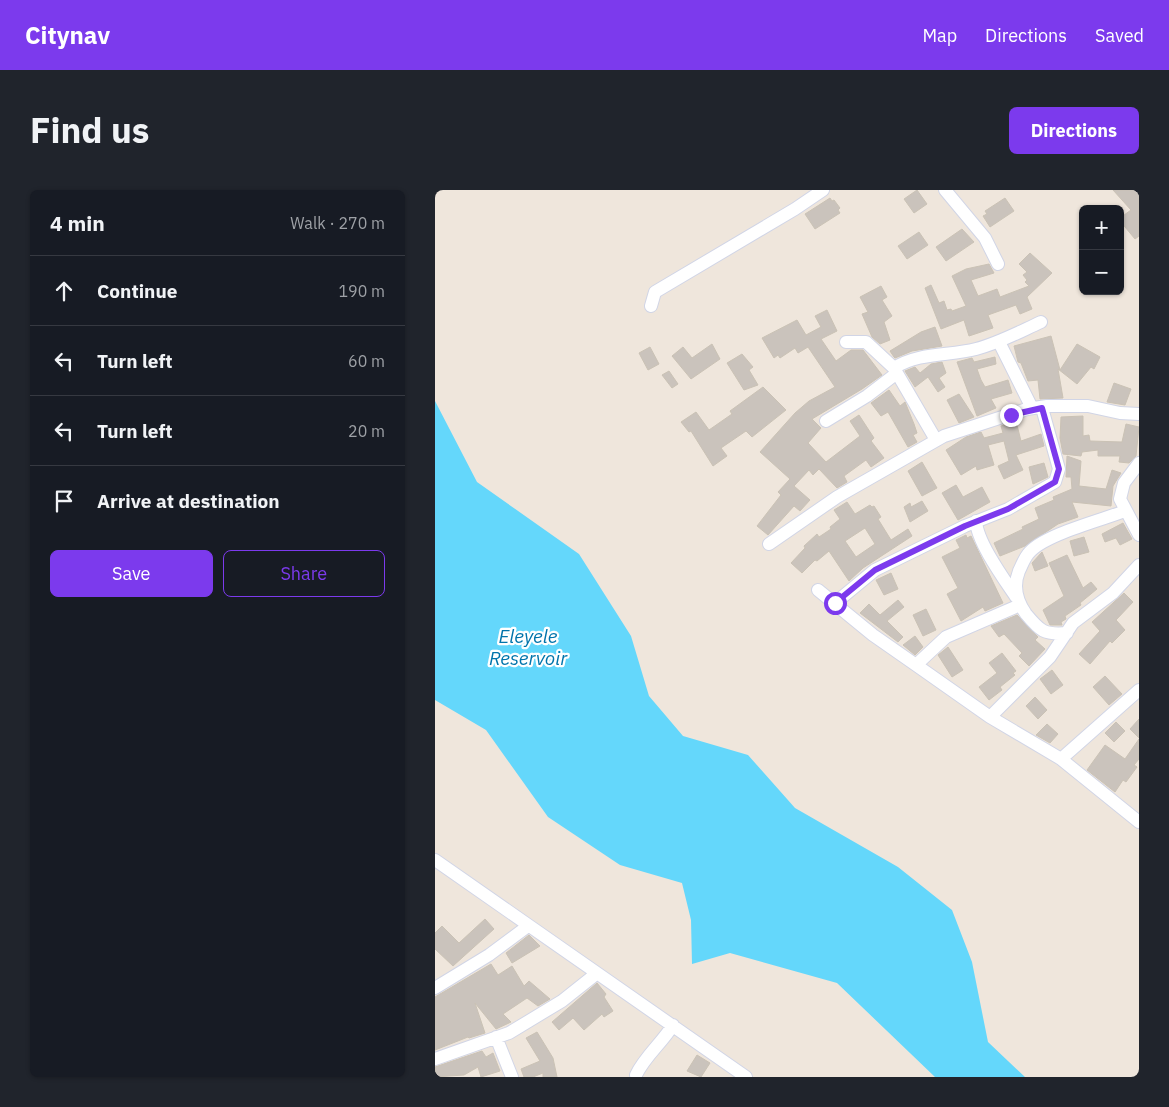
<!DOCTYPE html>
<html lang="en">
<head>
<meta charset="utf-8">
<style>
  body { margin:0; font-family:"IBM Plex Sans",sans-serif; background:#20242c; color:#f1f3f6 }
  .controls { position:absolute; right:15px; top:15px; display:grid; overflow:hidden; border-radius:8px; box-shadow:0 1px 4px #0004 }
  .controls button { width:45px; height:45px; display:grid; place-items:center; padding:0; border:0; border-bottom:1px solid #363941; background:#171b24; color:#f1f3f6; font:25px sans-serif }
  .stop { position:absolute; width:15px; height:15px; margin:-11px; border:4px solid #7c3aed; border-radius:50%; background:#fff }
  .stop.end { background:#7c3aed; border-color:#fff; box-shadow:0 1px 5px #0008 }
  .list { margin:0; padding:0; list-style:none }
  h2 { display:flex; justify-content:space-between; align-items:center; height:65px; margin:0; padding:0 20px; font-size:21px }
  h2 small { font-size:16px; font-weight:400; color:#9ea1a6 }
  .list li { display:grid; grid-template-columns:32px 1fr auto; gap:15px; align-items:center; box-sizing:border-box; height:70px; padding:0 20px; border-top:1px solid #363941 }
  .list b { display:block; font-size:19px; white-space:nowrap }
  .list em { font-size:16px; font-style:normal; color:#9ea1a6 }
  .actions { display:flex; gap:10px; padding:15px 20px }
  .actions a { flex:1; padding:11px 0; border:1px solid #7c3aed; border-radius:8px; text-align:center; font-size:18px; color:#7c3aed }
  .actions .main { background:#7c3aed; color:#fff }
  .icon { flex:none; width:28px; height:28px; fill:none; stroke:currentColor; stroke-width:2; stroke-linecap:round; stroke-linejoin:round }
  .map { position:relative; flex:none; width:704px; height:887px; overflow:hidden; border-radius:8px }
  header { display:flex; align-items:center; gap:30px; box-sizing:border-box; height:70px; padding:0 25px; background:#7c3aed; color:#fff }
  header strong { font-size:24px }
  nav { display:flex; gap:28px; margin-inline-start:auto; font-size:18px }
  .intro { display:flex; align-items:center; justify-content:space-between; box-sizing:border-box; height:120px; padding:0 30px }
  h1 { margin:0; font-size:35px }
  .button { padding:12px 22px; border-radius:8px; background:#7c3aed; color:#fff; font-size:18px; font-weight:700 }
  main { display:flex; gap:30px; padding:0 30px }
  aside { flex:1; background:#171b24; border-radius:8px; box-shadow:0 1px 4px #0004 }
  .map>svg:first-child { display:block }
</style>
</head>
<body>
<header>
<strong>Citynav</strong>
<nav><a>Map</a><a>Directions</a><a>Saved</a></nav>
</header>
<div class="intro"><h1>Find us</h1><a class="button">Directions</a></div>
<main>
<aside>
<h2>4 min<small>Walk · 270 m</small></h2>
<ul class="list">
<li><svg class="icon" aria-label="ahead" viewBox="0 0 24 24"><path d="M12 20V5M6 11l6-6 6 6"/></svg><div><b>Continue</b></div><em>190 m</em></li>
<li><svg class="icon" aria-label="left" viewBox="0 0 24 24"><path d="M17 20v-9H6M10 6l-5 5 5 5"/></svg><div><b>Turn left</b></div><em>60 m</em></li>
<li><svg class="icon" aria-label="left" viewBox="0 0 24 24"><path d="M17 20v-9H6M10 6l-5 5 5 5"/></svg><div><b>Turn left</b></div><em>20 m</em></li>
<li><svg class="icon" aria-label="arrive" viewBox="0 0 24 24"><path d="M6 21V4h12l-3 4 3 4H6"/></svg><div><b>Arrive at destination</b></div></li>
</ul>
<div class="actions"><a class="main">Save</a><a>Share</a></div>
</aside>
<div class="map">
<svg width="704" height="887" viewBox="0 0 704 887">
  <rect width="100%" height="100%" fill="#efe6dc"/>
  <path fill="#64d7fb" d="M0 211 42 292 144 364 196 446 214 506 248 546 313 565 360 618 463 677 517 720 537 772 553 852 590 887H500L402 793 295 763 257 774 256 730 247 693 185 675 113 627 51 540 0 510Z"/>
  <path fill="#cac3bc" stroke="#cac2b5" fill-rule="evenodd" d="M482 0 492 14 479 23 469 9Z
    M678 0H704V46L700 49 685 31V28L696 20Z
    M395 8 397 11 399 10 405 18 403 20 405 23 380 39 370 24Z
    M570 8 579 21 555 37 548 26 552 24 550 21Z
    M527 39 539 52 511 71 501 57Z
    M484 42 493 55 472 69 463 56Z
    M595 63 617 83 592 107 597 119 585 124 581 115 553 125 558 138 534 146 529 130 506 139 490 98 496 95 504 113 509 111 512 120 516 119 517 121 531 116 517 86 531 79 554 74 559 83 536 90 543 106 562 99 565 107 594 96 590 92 592 90 588 85 592 82 584 74Z
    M446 96 452 107 447 110 457 126 449 132 455 150 445 154 437 147 427 124 433 122 425 107Z
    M392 120 402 141 386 149 401 171 416 160H428L447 185 427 199 377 229 386 238 373 253 391 272 425 246 415 231 424 225 439 248 436 251 449 268 436 277 431 270 409 286 412 292 402 298 384 279 378 285 374 280 359 296 375 310 365 321 359 316 333 345 322 336 346 305 343 302 355 289 325 262 360 223 374 211 400 197 373 157 363 163 360 158 345 168 343 165 339 168 327 148 362 130 371 145 386 137 380 126Z
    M500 137 507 156 477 161 460 168 459 167 455 161 486 142Z
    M616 146 625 180 642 154 665 167 659 179 656 177 642 194 623 179 628 208 605 209 603 190 593 191 586 173 583 172 579 156Z
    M277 154 285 169 256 189 237 166 248 157 257 168Z
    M215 157 224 174 213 180 204 163Z
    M307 164 318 177 314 180 323 195 309 200 292 173Z
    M560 167 561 174 542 179 546 190 550 197 573 190 577 203 556 209 561 218 542 226 522 172 537 168 539 172Z
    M507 172 511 183 504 188 510 197 503 202 493 187 480 197 470 181 480 177 485 183 496 174Z
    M234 181 243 194 237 198 227 185Z
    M679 193 696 199 690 215 672 212Z
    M328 197 351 220 317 247 311 241 286 258 292 266 278 276 256 241 254 242 246 232 261 222 274 240 297 224 295 221Z
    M454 200 465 216 470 212 479 234 482 243 478 245 482 252 473 257 453 222 446 226 436 213Z
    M524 204 539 227 524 233 512 210Z
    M648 226V246L654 245 655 251 687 252 691 234 704 237 701 266 694 273 684 272 685 266H663V260L647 262 646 266 628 264 625 248 626 227Z
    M581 231 586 251 606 244 609 256 581 265 588 280 569 289 563 276 574 271 569 251 553 255 559 275 542 280 541 276 526 285 511 260 531 247 546 242 549 248 568 243 566 236Z
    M632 266 646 271 644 296 671 299 677 280 686 283 678 296 676 316 637 312 643 327 623 334 590 356 565 366 559 353 588 339 587 337 604 329 600 318 619 310 618 307 637 299 636 287H631Z
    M487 272 502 298 487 306 473 281Z
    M609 273 613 287 598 294 594 277Z
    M521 295 528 307 547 297 555 312 523 330 507 303Z
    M487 311 493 321 475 332 469 317 475 313 476 317Z
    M412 312 420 324 435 315 437 317 439 316 446 327 443 329 456 350 473 339 477 346 428 378 414 391 394 361 382 371 380 370 367 383 356 373 370 358 369 356 382 344 384 347 396 339 395 337 405 329 399 320ZM430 338 440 354 421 367 410 351Z
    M688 333 697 349 685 355 681 348 670 352 667 344Z
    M531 345 532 348 536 346 568 413 550 421 548 417 526 431 512 404 523 398 507 367 525 358 521 350Z
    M649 347 654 362 639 366 635 351Z
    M607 362 613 376 600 381 597 373Z
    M632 365 648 398 656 392 662 399 645 413 646 415 630 426 631 429 626 432 627 435H615L608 420 629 406 614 373Z
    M456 383 463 399 449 405 441 390Z
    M689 403 698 412 681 430 690 440 677 453 675 451 655 474 644 464 665 441 657 432Z
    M463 410 469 417 452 431 468 447 463 452 425 423 434 414 445 425Z
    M491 419 501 440 488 446 478 425Z
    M582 425 603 447 600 450 610 459 594 476 584 466 587 463 569 444 564 447 556 436Z
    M480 446 488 457 480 465 468 455Z
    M513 457 528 480 517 487 503 465Z
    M567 463 581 481 578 483 580 485 565 497 567 500 554 510 544 497 562 483 554 473Z
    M617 480 628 495 616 504 605 489Z
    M670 486 687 504 674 515 658 497Z
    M600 507 612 520 603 529 591 516Z
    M704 529V548L695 539Z
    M681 532 690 541 679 552 670 543Z
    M612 534 623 544 615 553 601 545Z
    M704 549V569L699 575 702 577 691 592 688 590 680 602 652 580 670 555 690 569Z
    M50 729 59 739 18 776 0 759V743L7 736 24 753Z
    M94 745 105 756 77 773 71 763Z
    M56 774 63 785 77 776 89 796 94 791 115 809 103 816 92 808 68 824 76 832 61 839 40 813 50 843 34 848 33 847 0 860V807Z
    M162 793 171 804 169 807 178 821 169 827 167 824 149 840 138 828 124 840 117 832Z
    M102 842 118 868 122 887H108V883L98 887H89L86 879 105 871 91 848Z
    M47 861 51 867 58 863 65 881 46 887 43 877 29 885 0 887V877Z
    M262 865 275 873 266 887 252 881Z"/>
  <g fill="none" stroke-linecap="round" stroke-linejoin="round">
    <defs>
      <path id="minor" d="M510 0 550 48 563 74
        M216 116 220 102 360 19 388 0
        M411 152H431L459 178 501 250
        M564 152 597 218
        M459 178C484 162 514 166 541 159 564 153 584 142 606 132
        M391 231 432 206 462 183
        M704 273 689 293 685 309 704 345
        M541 331C542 352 569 389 581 407
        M334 354 402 307 509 246 592 219 612 216H653L685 223 704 224
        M383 400 438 445 481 475 555 527 626 569 704 632
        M400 413 440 380 530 336 573 319 620 292 624 279 607 218
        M632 443C609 445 605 441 591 424 581 410 578 396 584 381 587 375 589 369 593 364 607 345 667 330 690 321
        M481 475 511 447 585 415
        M555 527 615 467 638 433 678 403 704 375
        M626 569 704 500
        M0 670 311 887
        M0 798 54 765 93 736
        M61 847 77 887
        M0 869 74 843 127 811 161 784
        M201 885C210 866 227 853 238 835"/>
    </defs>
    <use href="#minor" stroke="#d1d5e6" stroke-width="14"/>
    <use href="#minor" stroke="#fff" stroke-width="12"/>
  </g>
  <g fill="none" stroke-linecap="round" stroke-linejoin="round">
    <path stroke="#7c3aed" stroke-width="6" d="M400 413 440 380 530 336 573 319 620 292 624 279 607 218 576 225"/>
  </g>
  <g text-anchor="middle" stroke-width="4.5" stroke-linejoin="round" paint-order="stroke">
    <g font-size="19" font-style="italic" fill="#0074ab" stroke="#fff">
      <text x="93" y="453">Eleyele<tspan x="93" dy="22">Reservoir</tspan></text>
    </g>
  </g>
</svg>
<div class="controls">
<button>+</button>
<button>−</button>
</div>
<div class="stop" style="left:400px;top:413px"></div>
<div class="stop end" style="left:576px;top:225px"></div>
</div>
</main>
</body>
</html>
